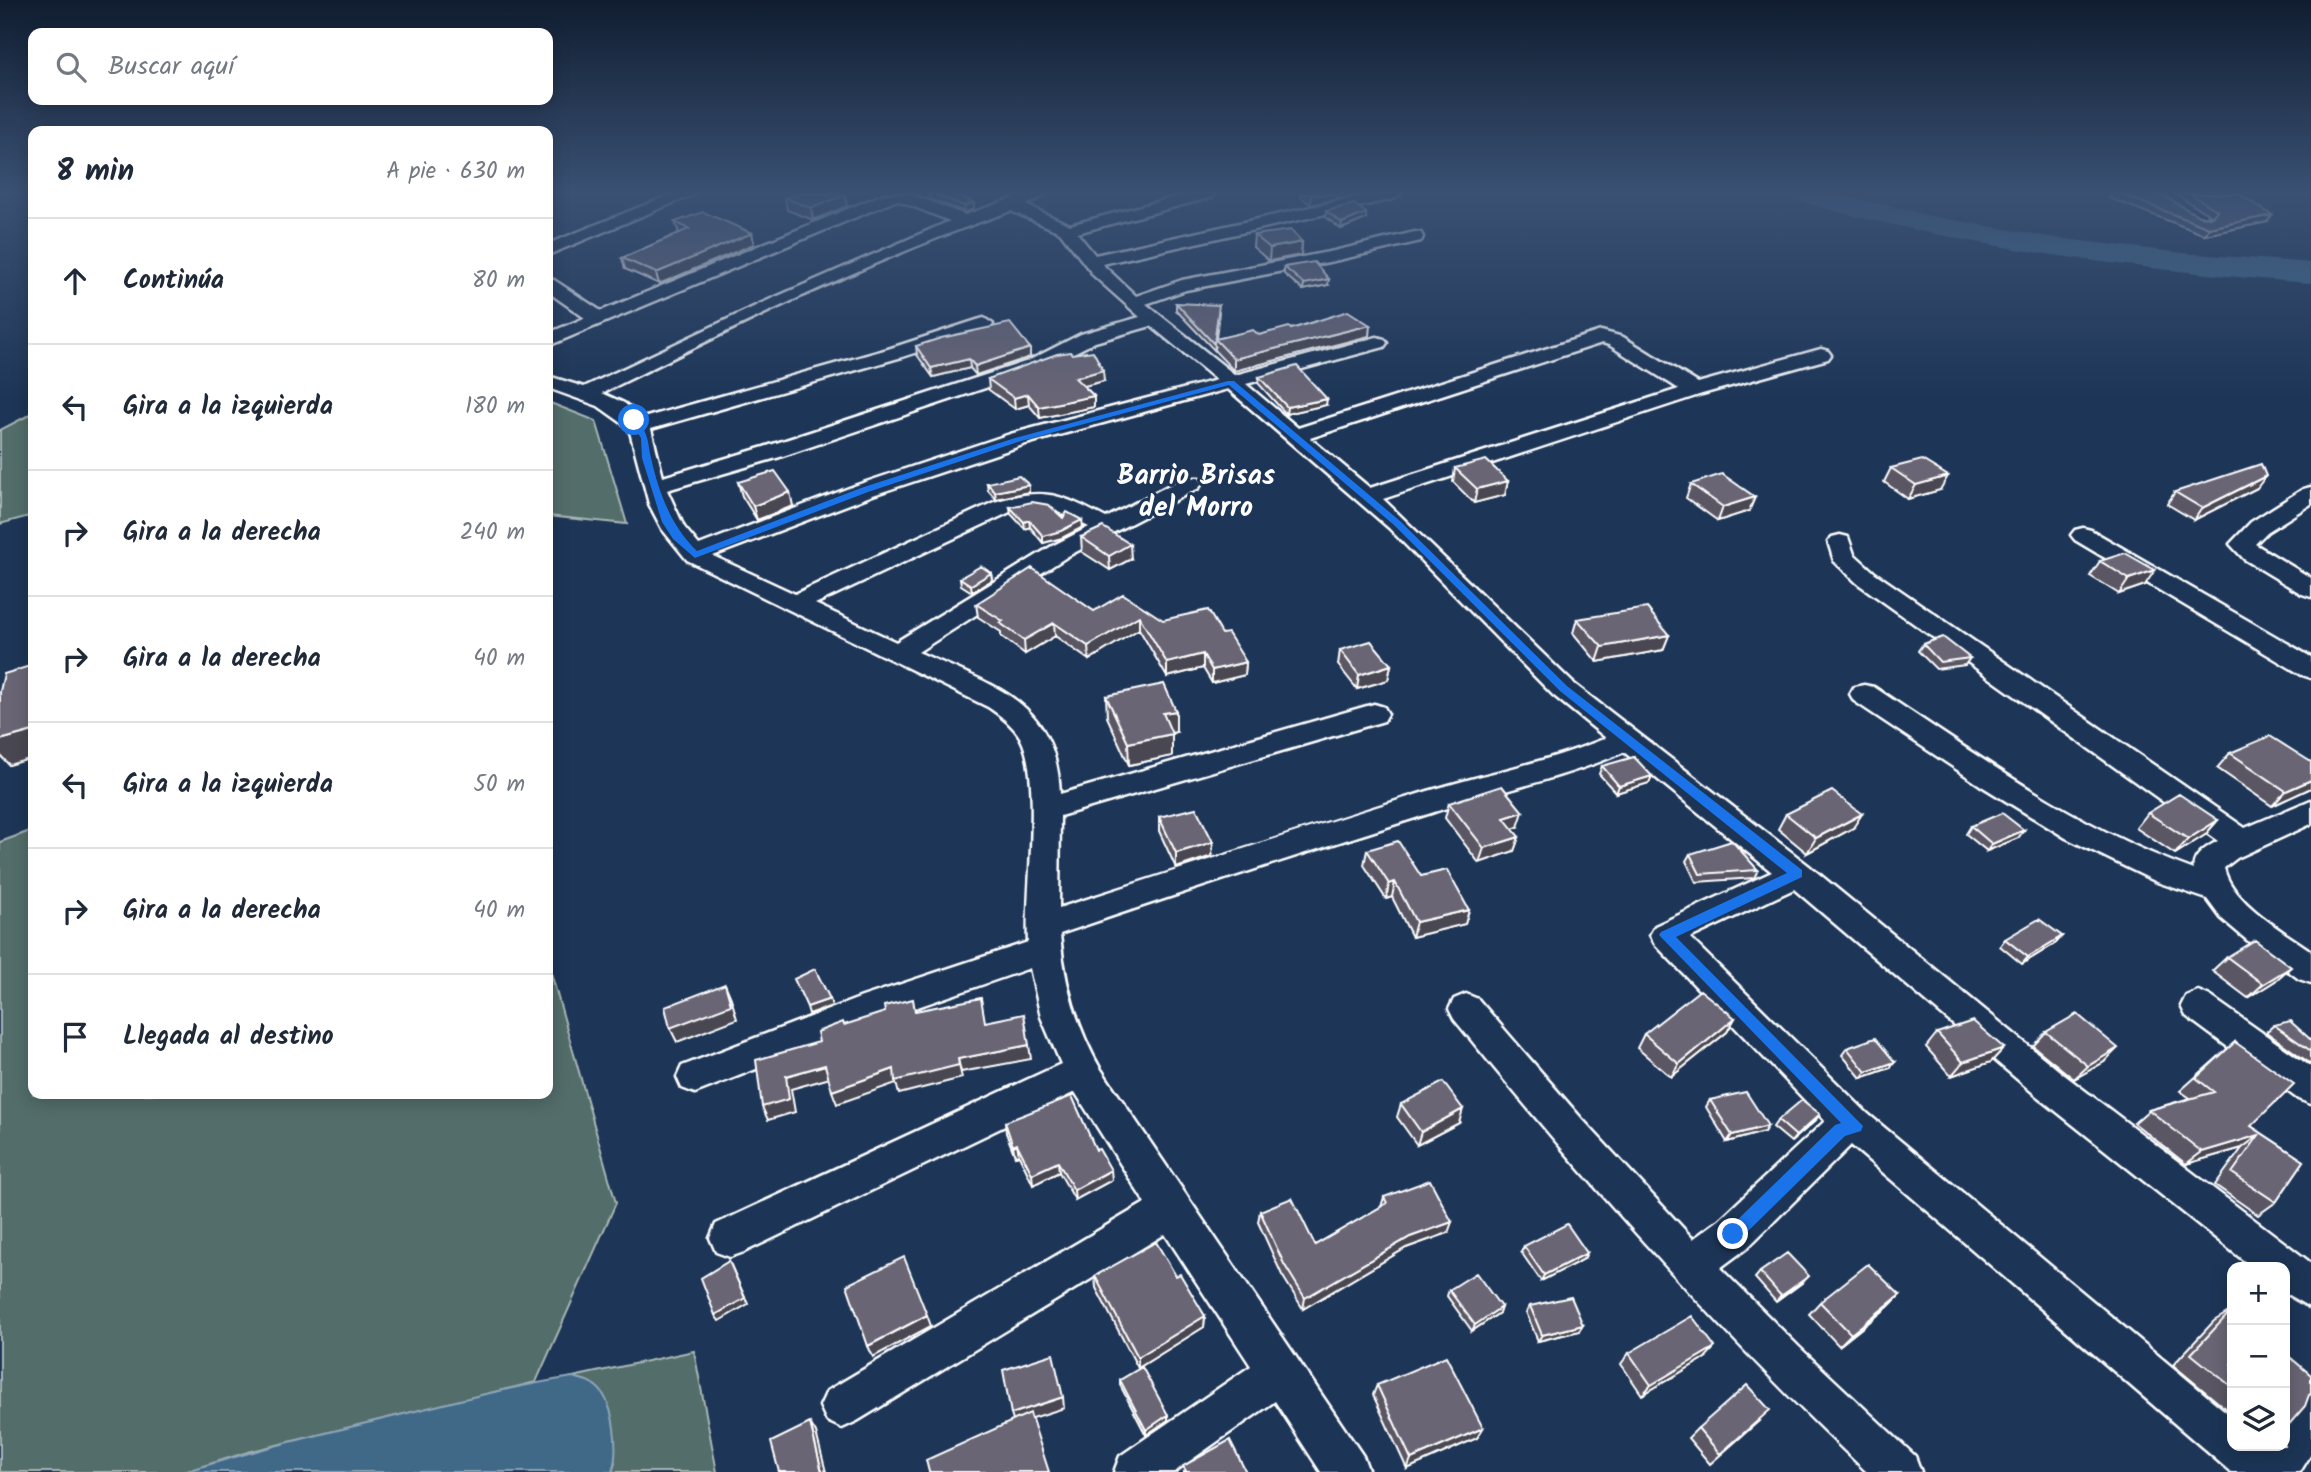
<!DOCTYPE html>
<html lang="es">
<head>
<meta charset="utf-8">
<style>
  body { margin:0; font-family:Kalam,sans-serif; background:#f2f2f3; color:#1f2937 }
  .controls { position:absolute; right:21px; bottom:21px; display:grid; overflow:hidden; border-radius:14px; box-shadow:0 4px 18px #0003 }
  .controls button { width:63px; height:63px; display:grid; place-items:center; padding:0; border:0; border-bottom:2px solid #e0e1e3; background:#fff; color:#1f2937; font:35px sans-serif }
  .stop { position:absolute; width:21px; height:21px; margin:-16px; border:5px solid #1a73e8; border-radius:50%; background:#fff }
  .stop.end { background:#1a73e8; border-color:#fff; box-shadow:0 2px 7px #0008 }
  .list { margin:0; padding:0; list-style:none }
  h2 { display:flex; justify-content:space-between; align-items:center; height:91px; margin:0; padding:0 28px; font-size:30px }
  h2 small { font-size:23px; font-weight:400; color:#747a83 }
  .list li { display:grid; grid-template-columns:46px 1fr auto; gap:21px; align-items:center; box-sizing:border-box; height:126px; padding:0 28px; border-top:2px solid #e0e1e3 }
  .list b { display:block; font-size:26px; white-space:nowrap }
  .list em { font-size:23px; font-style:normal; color:#747a83 }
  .icon { flex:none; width:38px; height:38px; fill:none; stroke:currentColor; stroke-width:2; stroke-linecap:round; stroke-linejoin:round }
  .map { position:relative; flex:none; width:2311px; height:1472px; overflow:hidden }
  .search { position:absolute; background:#fff; box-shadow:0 4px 18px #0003; left:28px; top:28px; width:525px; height:77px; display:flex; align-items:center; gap:18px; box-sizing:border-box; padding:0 24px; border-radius:14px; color:#747a83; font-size:26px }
  .panel { position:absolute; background:#fff; box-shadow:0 4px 18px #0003; left:28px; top:126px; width:525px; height:973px; border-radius:14px }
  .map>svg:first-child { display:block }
</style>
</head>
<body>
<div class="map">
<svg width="2311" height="1472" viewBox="0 0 2311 1472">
  <rect width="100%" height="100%" fill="#1d3557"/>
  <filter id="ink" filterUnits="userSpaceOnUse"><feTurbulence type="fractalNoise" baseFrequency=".0143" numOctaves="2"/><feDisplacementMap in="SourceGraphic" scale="14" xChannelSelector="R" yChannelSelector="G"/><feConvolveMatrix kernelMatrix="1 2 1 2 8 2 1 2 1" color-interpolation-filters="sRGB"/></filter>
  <g filter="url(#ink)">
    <path fill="#536d6a" stroke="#a9b6b4" stroke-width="2" d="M548 402 596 421 627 524 548 516Z
      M33 413V515L0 524V430Z
      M33 830V1094H548V962L616 1203 536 1382 248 1452 184 1472H0V842Z
      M694 1351 717 1472H612L615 1463 589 1382 573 1377Z"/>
    <path fill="#416988" stroke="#8da5b8" stroke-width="2" d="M573 1377C583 1380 591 1381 598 1388 615 1404 619 1451 612 1472H184C254 1450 325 1433 396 1416 455 1401 513 1386 573 1377Z"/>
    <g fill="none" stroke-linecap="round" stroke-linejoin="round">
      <path fill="#416988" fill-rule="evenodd" d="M1791 194H1839L1930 216 2056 238 2183 253 2311 263V283C2134 270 1966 248 1795 200Z"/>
      <defs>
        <path id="street" d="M672 194H695L548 255V244Z
          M884 194H910L965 215 1025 194H1047L1026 205 1070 225 1186 194H1214L1212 197 1077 233 1095 255 1370 194H1401L1393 199 1102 264 1136 296 1182 280 1334 251 1415 232 1421 233 1423 237 1421 241 1334 261 1186 290 1146 304 1235 375 1377 337 1384 339 1387 343 1384 347 1246 384 1298 428 1601 331 1623 337 1698 383 1821 349 1828 351 1831 355 1828 359 1702 394 1383 499 1573 683 1808 865 2063 1074 2311 1263V1308L2285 1293V1267H2252L2037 1096 1794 889 1690 938 1868 1114 2232 1417V1446H2285C2285 1418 2283 1405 2311 1393V1454L2300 1472H2231L1851 1145 1747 1248 1720 1268 1799 1347 1915 1456 1921 1472H1867C1718 1331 1583 1178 1454 1019L1449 1009 1454 999 1466 994 1478 999 1581 1118 1693 1239 1719 1220 1825 1121 1655 944 1650 935 1655 926 1772 872 1624 752C1562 779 1495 792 1431 813 1307 852 1183 892 1060 934 1064 983 1076 1026 1100 1068L1363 1456 1369 1472H1321L1275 1401 1174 1472H1114L1120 1456 1251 1366 1165 1234 857 1421 842 1428 827 1421 820 1406 827 1391 1145 1203 1075 1092 744 1252 730 1257 716 1252 710 1238 716 1224 1061 1064 1041 1017 1030 968 883 1019 695 1093 682 1088 677 1077 682 1066 862 997 1028 942C1025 891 1043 778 1020 737 1012 724 1000 715 988 707L687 560 662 529 649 504 629 428 598 406 548 388V376L584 387 762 303 950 221 897 200 548 346V333L585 318 548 292V279L554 280 601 311ZM1011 211 1060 232 1094 276 1140 317 1081 334 1028 361 764 447 663 477 651 429 902 357 991 328 993 324 984 318 977 320 888 349 643 418 624 403 602 393C733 328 873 258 1011 211ZM1151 326 1217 380 1010 434 857 485 699 545 684 527 667 490 780 457 1042 369 1095 342ZM1602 343 1609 345 1679 389 1370 488 1310 438ZM1228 389 1389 528 1553 695 1606 738C1548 762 1488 773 1428 791 1305 829 1182 868 1059 908L1060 816 1384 721 1388 714 1384 707 1374 704 1060 794C1056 698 992 686 918 652L1068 556 1199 488 1202 483 1199 478H1183L1106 518C1059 494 1046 487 994 502L795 594 713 556 873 495 1026 444ZM1032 506 1054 510 1089 527 1052 546 896 642 815 604 1010 512Z
          M2311 487V504L2267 532 2255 544 2311 578V597L2302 594 2244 559 2230 544 2251 522 2303 489Z
          M2083 528 2091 530 2311 657V678L2302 675 2075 540 2071 535 2075 530Z
          M1840 535 1848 537 1854 554 1875 573 2245 828 2311 800V824L2237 858 2224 868C2231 902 2284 932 2311 951V983L2299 979 2254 946 2221 918 2207 899 2157 882 2066 838 1980 785 1854 701 1850 694 1854 687 1864 685 1874 687C1975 754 2078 829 2194 870 2191 856 2207 847 2218 841L1857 583 1834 561 1828 542 1832 537Z
          M2198 991 2210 996 2311 1067V1104L2298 1099 2186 1016 2181 1006 2186 996Z"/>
      </defs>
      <use href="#street" stroke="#fff" stroke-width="5"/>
      <use href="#street" fill="#1d3557" fill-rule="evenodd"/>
    </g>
    <path fill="#5a5764" stroke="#fff" stroke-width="2" d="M929 194H956L974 203V209L965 212 930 199Z
      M1300 194H1338L1337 199 1311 205 1300 196Z
      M2111 194H2160L2199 216H2211L2175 194H2239L2272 215 2267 222 2205 235 2109 198Z
      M785 198 847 206 813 220 787 210Z
      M1326 211 1366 219 1341 229 1326 217Z
      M675 222 752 233 754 244 659 284 625 269 622 258 679 233Z
      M1254 235 1302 242 1301 255 1269 261 1253 247Z
      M1284 267 1328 285 1303 290 1284 274Z
      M1176 303 1219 312 1216 339 1259 335 1291 329 1369 336 1234 371 1215 351V345L1214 350 1176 310Z
      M916 346 1030 348V357L976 375 970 368 933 377 917 355Z
      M1072 354 1104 381 1084 386 1094 396V407L1040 418 1029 405 1015 409 989 390 988 379Z
      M1259 377 1326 405 1286 414 1258 383Z
      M1455 468 1508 481 1505 495 1474 503 1453 482Z
      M1891 468 1940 490 1908 499 1884 482Z
      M738 482 793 506 757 520 742 496Z
      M987 483 1029 485V492L996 499 988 490Z
      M1691 484 1755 497 1749 511 1718 521 1686 498Z
      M2257 488 2194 520 2167 504 2175 492Z
      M1010 507 1063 518 1083 527 1062 538 1043 543 1030 527 1025 529 1011 514Z
      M1081 537 1131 559 1110 570 1082 552Z
      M2100 561 2145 585 2119 594 2090 576Z
      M991 573 992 580 972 592 961 585 960 578Z
      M976 604 1094 611 1163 620 1222 634 1246 662 1245 675 1212 683 1203 668 1167 677 1139 629 1089 660 1055 636 1025 654 1001 636V632L978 617Z
      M1577 619 1669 635 1663 650 1597 662 1573 633Z
      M1923 644 1970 658 1965 665 1936 669 1918 651Z
      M1340 650 1391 665 1388 680 1357 689 1338 665Z
      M1106 696 1176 732 1172 733V756L1129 765 1107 717Z
      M2230 753 2311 762V788L2272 806 2217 768Z
      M1602 766 1652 776 1649 783 1616 793 1599 774Z
      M1449 803 1518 827 1512 829 1519 837 1514 851 1479 863 1445 818Z
      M2148 813 2218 820 2205 835 2175 854 2136 828Z
      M1786 814 1853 828 1807 853 1778 829Z
      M1159 817 1212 856 1176 868 1159 831Z
      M1971 826 2024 830 2018 838 1987 851 1966 834Z
      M1367 850 1421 876 1469 910 1465 924 1412 937 1392 897 1386 899 1364 865Z
      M1690 854 1758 870 1754 878 1696 882 1686 861Z
      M2062 936 2056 943 2022 964 2000 946 2005 939Z
      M2227 957 2275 981 2248 998 2212 971Z
      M1735 1018 1727 1032 1671 1077 1637 1048 1644 1034Z
      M2274 1025 2311 1040V1064L2266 1032Z
      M2046 1032 2104 1062 2074 1079 2033 1046Z
      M1937 1033 2004 1048 1991 1062 1951 1076 1926 1047Z
      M2235 1042 2251 1126 2304 1161 2276 1202 2258 1215 2215 1185 2242 1148 2186 1164 2134 1123 2149 1110 2190 1098 2180 1091Z
      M1847 1048 1890 1068 1861 1078 1842 1055Z
      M1710 1100 1764 1132 1727 1142 1706 1107Z
      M1401 1104 1459 1123 1417 1145 1397 1117Z
      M1778 1120 1815 1121 1791 1142 1773 1127Z
      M1005 1122 1096 1150 1112 1180 1075 1200 1059 1172 1033 1185 1019 1155 1015 1156 1006 1133Z
      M1384 1197 1448 1233 1406 1248 1303 1309 1282 1275 1258 1222 1260 1211 1315 1245 1381 1207Z
      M1524 1246 1584 1259 1541 1281 1521 1252Z
      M1760 1272 1803 1282 1776 1302 1755 1278Z
      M1095 1276H1176L1205 1316 1204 1327 1138 1368 1096 1288Z
      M1449 1290 1501 1307 1499 1313 1472 1331 1447 1296Z
      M1900 1295 1888 1307 1839 1346 1809 1314 1820 1302Z
      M1530 1306 1583 1325 1579 1331 1538 1341 1526 1312Z
      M2232 1310V1414L2173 1365 2214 1321Z
      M1629 1353 1705 1358 1642 1395 1621 1364Z
      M1120 1380 1168 1415V1420L1146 1435 1120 1385Z
      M1377 1385 1483 1428 1477 1438 1407 1469 1373 1395Z
      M1759 1421 1710 1464 1688 1438 1698 1428Z"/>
    <path fill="#4a4751" stroke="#fff" stroke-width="2" d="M1338 194 1337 199 1311 205V195Z
      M845 195 847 206 813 220 811 208Z
      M974 203V209L965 212 964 206Z
      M1366 213V219L1341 229 1342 223Z
      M2272 215 2267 222 2205 235 2209 228Z
      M752 233 754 244 659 284 656 273Z
      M1302 242 1301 255 1269 261 1270 248Z
      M1329 279 1328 285 1303 290 1304 284Z
      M1370 325 1369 336 1234 371V359Z
      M1030 348V357L976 375 975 366Z
      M969 359 970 368 933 377 931 368Z
      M1103 370 1104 381 1076 388 1075 378Z
      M1028 394 1029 405 1015 409 1014 398Z
      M1094 396V407L1040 418 1039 407Z
      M1327 399 1326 405 1286 414 1287 407Z
      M1948 476 1940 490 1908 499 1916 485Z
      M2266 476 2257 488 2194 520 2202 508Z
      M1508 481 1505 495 1474 503 1477 489Z
      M1029 485V492L996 499 995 492Z
      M790 492 793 506 757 520 753 506Z
      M1755 497 1749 511 1718 521 1723 507Z
      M1029 520 1030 527 1025 529 1024 522Z
      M1082 520 1083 527 1062 538 1043 543V536Z
      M1130 544 1131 559 1110 570 1109 556Z
      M2155 570 2145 585 2119 594 2129 579Z
      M991 573 992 580 972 592 971 585Z
      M1139 616V629L1089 660 1088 646Z
      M1054 623 1055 636 1025 654 1024 640Z
      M1669 635 1663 650 1597 662 1602 647Z
      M1203 654V668L1167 677V663Z
      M1246 662 1245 675 1212 683V670Z
      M1391 665 1388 680 1357 689 1359 675Z
      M1176 711V732L1163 735V713Z
      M33 731V758L9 765 0 755V740Z
      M1172 734V756L1129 765 1128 743Z
      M1652 776 1649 783 1616 793 1619 786Z
      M2311 780V788L2272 806 2286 791Z
      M1523 812 1518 827 1500 833 1504 818Z
      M1862 814 1853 828 1807 853 1816 838Z
      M2218 820 2205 835 2175 854 2188 839Z
      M2024 830 2018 838 1987 851 1992 844Z
      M1519 837 1514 851 1479 863 1484 848Z
      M1213 842 1212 856 1176 868V853Z
      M1395 882 1392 897 1386 899 1389 884Z
      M1469 910 1465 924 1412 937 1416 922Z
      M2062 936 2056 943 2022 964 2028 957Z
      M2291 967 2275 981 2248 998 2263 984Z
      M725 984 731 998 737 1019 677 1042 670 1028Z
      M830 999 832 1006 809 1014 807 1007Z
      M1735 1018 1727 1032 1671 1077 1679 1064Z
      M1029 1045 1031 1059 961 1072 958 1059Z
      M2004 1048 1991 1062 1951 1076 1963 1062Z
      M2118 1048 2104 1062 2074 1079 2088 1066Z
      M1895 1062 1890 1068 1861 1078 1866 1072Z
      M825 1065 830 1078 791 1089 795 1112 768 1120 762 1107 786 1076Z
      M959 1065 962 1078 899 1094 896 1083 837 1104 832 1091 894 1069Z
      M1463 1109 1459 1123 1417 1145 1421 1132Z
      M1820 1114 1815 1121 1791 1142 1796 1136Z
      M1768 1126 1764 1132 1727 1142 1732 1135Z
      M2259 1135 2242 1148 2186 1164 2202 1152Z
      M1017 1144 1019 1155 1015 1156 1013 1146Z
      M1058 1162 1059 1172 1033 1185 1032 1174Z
      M1111 1170 1112 1180 1075 1200 1074 1190Z
      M1452 1222 1448 1233 1406 1248 1303 1309 1305 1298 1410 1237Z
      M1587 1253 1584 1259 1541 1281 1544 1275Z
      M729 1261 748 1304 719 1321 715 1315Z
      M1809 1276 1803 1282 1776 1302 1781 1296Z
      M1900 1295 1888 1307 1839 1346 1851 1334Z
      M1501 1307 1499 1313 1472 1331 1475 1325Z
      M927 1315 931 1326 873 1357 868 1346Z
      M1205 1316 1204 1327 1138 1368V1357Z
      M1583 1325 1579 1331 1538 1341 1542 1335Z
      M1715 1347 1705 1358 1642 1395 1651 1385Z
      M1063 1397 1064 1408 1014 1424 1011 1414Z
      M1168 1415V1420L1146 1435V1430Z
      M810 1423 816 1433 826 1472H822Z
      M1483 1428 1477 1438 1407 1469 1411 1459Z"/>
    <path fill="#696574" stroke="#fff" stroke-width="2" d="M795 194H844L845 195 811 208 785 198Z
      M933 194H956L974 203 964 206Z
      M2120 194H2160L2199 216 2212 217 2217 210 2190 194H2239L2272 215 2209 228Z
      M1354 204 1366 213 1342 223 1326 211Z
      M703 212 752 233 656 273 622 258 689 229 675 222Z
      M1291 230 1302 242 1270 248 1254 235Z
      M1314 262 1329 279 1304 284 1284 267Z
      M1176 303 1219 305 1214 344Z
      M1348 311 1370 325 1234 359 1215 339 1253 330 1259 335 1289 327 1291 329Z
      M1010 323 1030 348 975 366 969 359 931 368 916 346 941 338Z
      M1093 351 1103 370 1075 378 1094 396 1039 407 1028 394 1014 398 988 379 1057 354 1070 352 1072 354Z
      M1297 366 1327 399 1287 407 1259 377Z
      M1486 460 1508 481 1477 489 1455 468Z
      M1922 460 1948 476 1916 485 1891 468Z
      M2261 464 2266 476 2202 508 2175 492Z
      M775 471 790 492 753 506 738 482Z
      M1722 474 1755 497 1723 507 1691 484Z
      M1019 476 1029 485 995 492 987 483Z
      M1032 502 1049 505 1063 518 1067 512 1082 520 1061 531 1043 536 1029 520 1024 522 1010 507Z
      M1103 527 1130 544 1109 556 1081 537Z
      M2125 553 2155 570 2129 579 2100 561Z
      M981 566 991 573 971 585 960 578Z
      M1032 568 1094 611 1123 594 1163 620 1208 610 1222 634 1228 633 1246 662 1212 670 1203 654 1167 663 1139 616 1088 646 1054 623 1024 640 1000 623 1003 621 976 604Z
      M1647 608 1669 635 1602 647 1577 619Z
      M1943 637 1970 658 1940 662 1923 644Z
      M1371 641 1391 665 1359 675 1340 650Z
      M33 665V731L0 740V691L4 674Z
      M1164 684 1176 711 1163 713 1172 734 1128 743 1106 696Z
      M2270 736 2311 762V780L2286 791 2230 753Z
      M1634 757 1652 776 1619 786 1602 766Z
      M1502 786 1523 812 1504 818 1519 837 1484 848 1449 803Z
      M1832 791 1862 814 1816 838 1786 814Z
      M2179 794 2218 820 2188 839 2148 813Z
      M1196 808 1213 842 1176 853 1159 817Z
      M2002 813 2024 830 1992 844 1971 826Z
      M1398 841 1421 876 1447 870 1469 910 1416 922 1395 882 1389 884 1367 850Z
      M1732 841 1758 870 1700 874 1690 854Z
      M2039 919 2062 936 2028 957 2005 939Z
      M2255 940 2291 967 2263 984 2227 957Z
      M815 969 830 999 807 1007 794 979Z
      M725 984 731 1005 670 1028 665 1007Z
      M1700 990 1735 1018 1679 1064 1644 1034Z
      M981 998 985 1022 1024 1014 1029 1045 958 1059 959 1065 895 1081 894 1069 832 1091 825 1065 786 1076 789 1099 762 1107 756 1060 819 1042 817 1032 843 1022 844 1025 885 1012 884 1006 913 999 915 1011Z
      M2077 1014 2118 1048 2088 1066 2046 1032Z
      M1973 1021 2004 1048 1963 1062 1937 1033Z
      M2290 1021 2311 1040V1051L2274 1025Z
      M1875 1038 1895 1062 1866 1072 1847 1048Z
      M2235 1042 2294 1084 2251 1126 2304 1161 2276 1202 2232 1173 2259 1135 2202 1152 2149 1110 2214 1092 2196 1078Z
      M1443 1082 1463 1109 1421 1132 1401 1104Z
      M1746 1092 1768 1126 1732 1135 1710 1100Z
      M1072 1096 1096 1150 1099 1149 1111 1170 1074 1190 1058 1162 1032 1174 1017 1144 1013 1146 1005 1122Z
      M1802 1100 1820 1114 1796 1136 1778 1120Z
      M1430 1180 1452 1222 1410 1237 1305 1298 1284 1264 1260 1211 1292 1198 1315 1245 1387 1203 1384 1197Z
      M1567 1224 1587 1253 1544 1275 1524 1246Z
      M1156 1242 1176 1276 1180 1274 1205 1316 1138 1357 1095 1276Z
      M1787 1253 1809 1276 1781 1296 1760 1272Z
      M904 1257 927 1315 868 1346 847 1285Z
      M729 1261 745 1298 715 1315 701 1278Z
      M1868 1264 1900 1295 1851 1334 1820 1302Z
      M1476 1273 1501 1307 1475 1325 1449 1290Z
      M1571 1297 1583 1325 1542 1335 1530 1306Z
      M2232 1310V1387L2191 1354Z
      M1692 1316 1715 1347 1651 1385 1629 1353Z
      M2285 1353 2311 1375V1394L2309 1395 2305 1406 2285 1429Z
      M1053 1354 1063 1397 1011 1414 1003 1370Z
      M1446 1356 1483 1428 1411 1459 1377 1385Z
      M1142 1367 1168 1415 1146 1430 1120 1380Z
      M1747 1385 1770 1410 1720 1454 1698 1428Z
      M1030 1413 1049 1472H929L926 1460Z
      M810 1423 822 1472H779L771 1442Z
      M1230 1440 1246 1472H1183L1186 1471 1183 1466Z"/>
  </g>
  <linearGradient id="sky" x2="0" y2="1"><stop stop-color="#101d30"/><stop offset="0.48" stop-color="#3a5174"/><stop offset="1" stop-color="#3a5174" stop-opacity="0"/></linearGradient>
  <rect width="2311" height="400" fill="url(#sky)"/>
  <path fill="#1a73e8" d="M1228 381H1234L1400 521 1567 686 1802 870V877L1676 937 1863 1126 1861 1131 1845 1136 1739 1240 1733 1242 1728 1240 1725 1234 1728 1229 1835 1125 1841 1123 1659 935 1661 932 1787 873 1560 691 1394 525 1229 385 1021 441 868 492 695 558 673 539 662 522 642 458 641 438 629 420 637 418C649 437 647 438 651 458 659 493 671 526 697 551L861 488 1015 438Z"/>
  <g text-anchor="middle" stroke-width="6" stroke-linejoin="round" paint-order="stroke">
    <g font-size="28" font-weight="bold" fill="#fff" stroke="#1d3557">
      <text x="1196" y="484">Barrio Brisas<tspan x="1196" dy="32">del Morro</tspan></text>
    </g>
  </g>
</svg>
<div class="controls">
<button>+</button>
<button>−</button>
<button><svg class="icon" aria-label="layers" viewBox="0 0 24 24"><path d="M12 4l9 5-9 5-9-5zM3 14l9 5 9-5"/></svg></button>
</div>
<div class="stop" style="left:634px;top:420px"></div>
<div class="stop end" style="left:1733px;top:1234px"></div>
<div class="search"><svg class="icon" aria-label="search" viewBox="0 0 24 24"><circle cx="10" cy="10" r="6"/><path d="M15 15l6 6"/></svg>Buscar aquí</div>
<section class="panel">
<h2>8 min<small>A pie · 630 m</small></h2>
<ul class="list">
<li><svg class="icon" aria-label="ahead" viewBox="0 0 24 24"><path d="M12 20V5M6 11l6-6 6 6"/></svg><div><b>Continúa</b></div><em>80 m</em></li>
<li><svg class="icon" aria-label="left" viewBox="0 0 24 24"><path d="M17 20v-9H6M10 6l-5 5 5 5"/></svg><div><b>Gira a la izquierda</b></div><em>180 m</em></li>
<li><svg class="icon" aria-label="right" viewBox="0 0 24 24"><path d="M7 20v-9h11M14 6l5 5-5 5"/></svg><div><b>Gira a la derecha</b></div><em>240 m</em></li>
<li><svg class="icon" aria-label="right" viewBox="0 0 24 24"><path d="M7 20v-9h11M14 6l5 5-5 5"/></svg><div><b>Gira a la derecha</b></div><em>40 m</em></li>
<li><svg class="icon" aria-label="left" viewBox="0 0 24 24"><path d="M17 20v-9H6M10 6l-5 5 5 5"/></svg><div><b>Gira a la izquierda</b></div><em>50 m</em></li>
<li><svg class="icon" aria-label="right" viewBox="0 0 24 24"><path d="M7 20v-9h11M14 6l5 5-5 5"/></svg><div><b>Gira a la derecha</b></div><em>40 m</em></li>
<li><svg class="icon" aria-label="arrive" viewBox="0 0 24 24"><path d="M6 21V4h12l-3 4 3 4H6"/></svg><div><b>Llegada al destino</b></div></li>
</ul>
</section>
</div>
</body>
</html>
